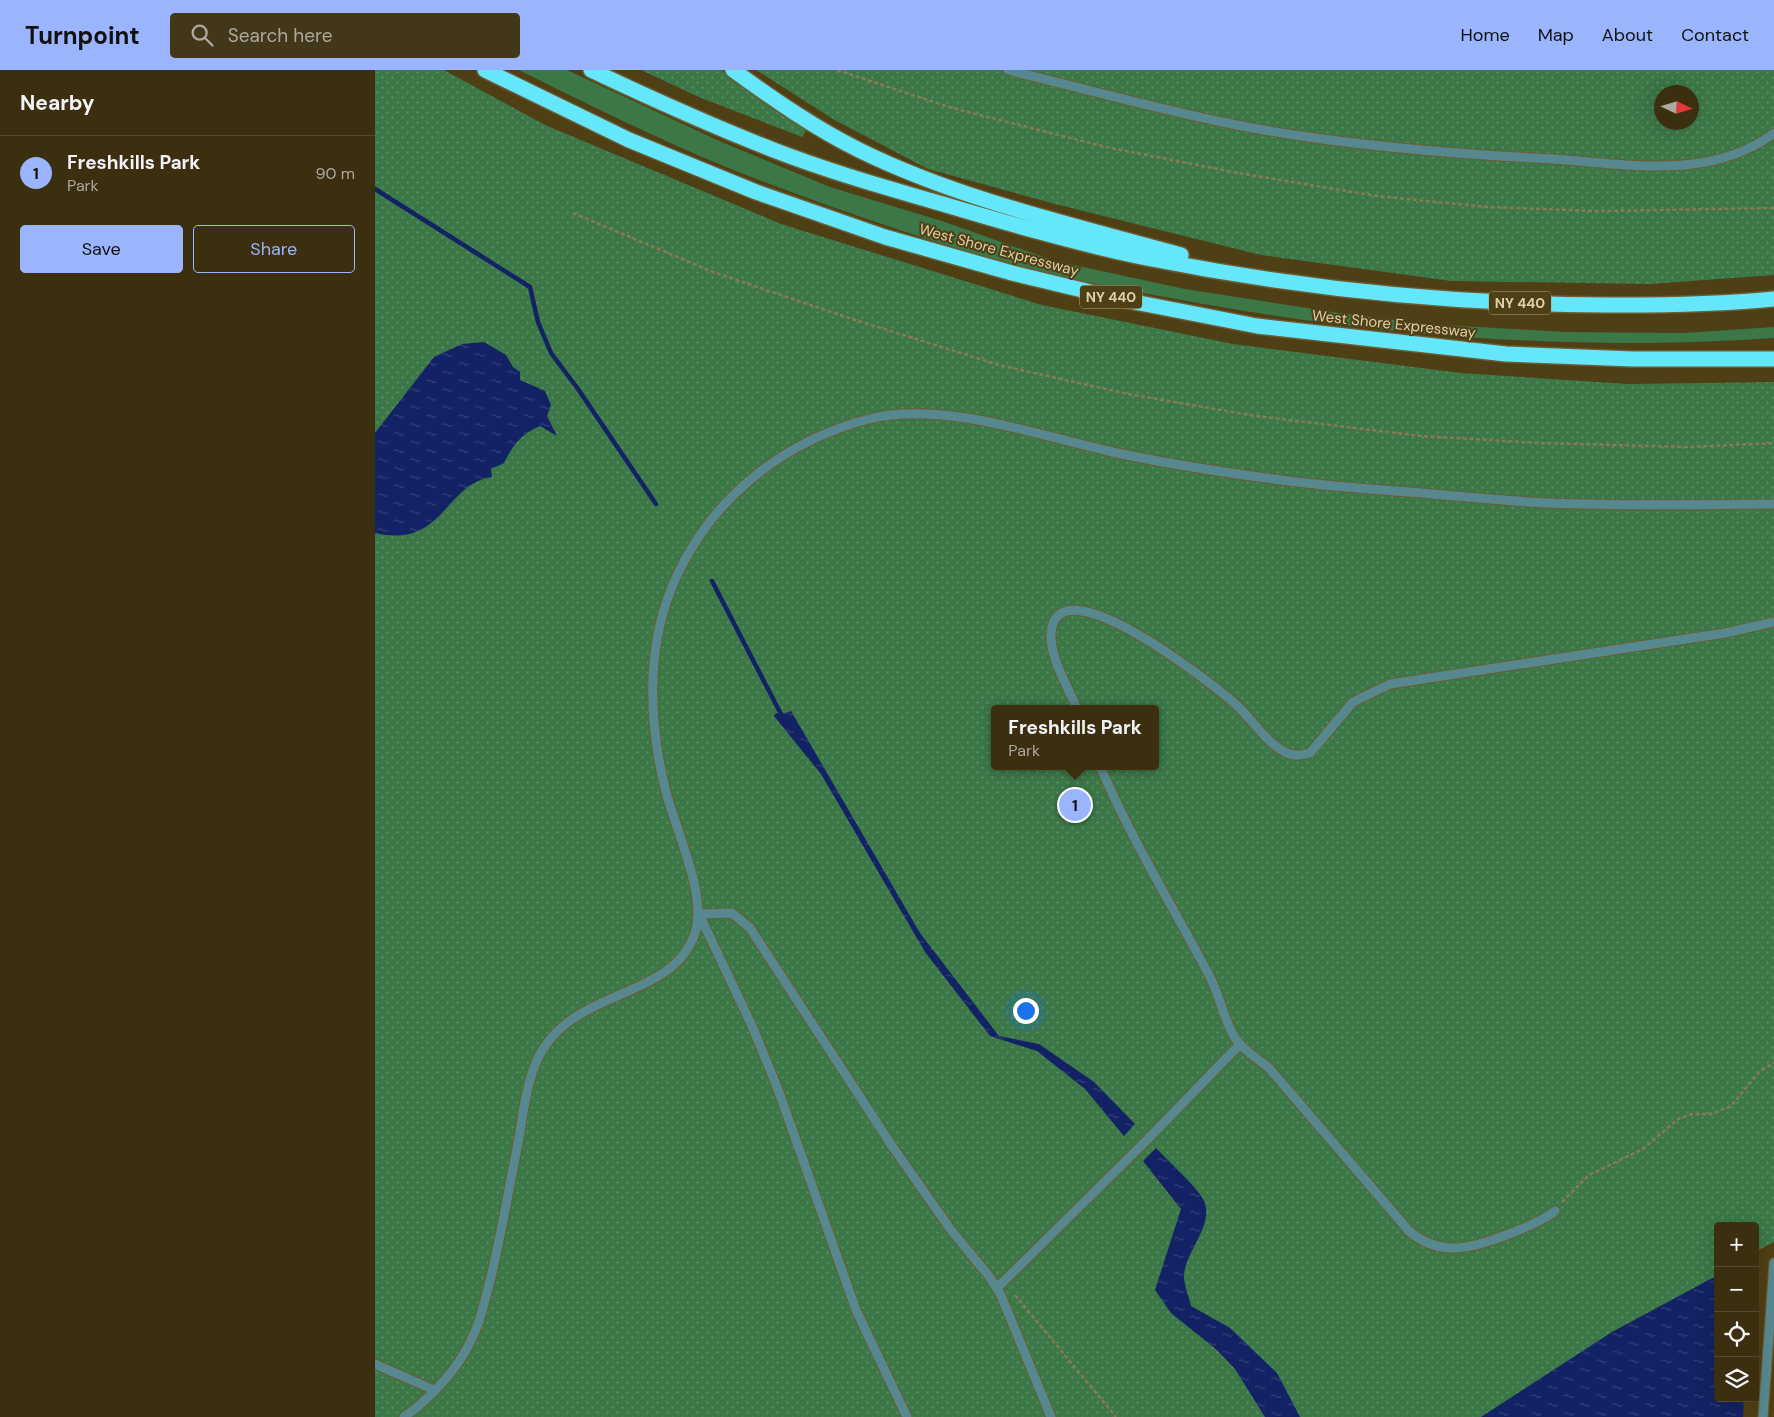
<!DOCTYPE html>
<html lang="en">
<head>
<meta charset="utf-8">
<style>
  body { margin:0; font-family:"DM Sans",sans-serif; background:#423719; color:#f1f3f6 }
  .controls { position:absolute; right:15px; bottom:15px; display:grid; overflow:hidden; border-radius:5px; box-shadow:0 5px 20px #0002 }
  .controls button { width:45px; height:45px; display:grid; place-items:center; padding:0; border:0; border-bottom:1px solid #544a30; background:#3b2f10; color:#f1f3f6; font:25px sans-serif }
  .compass { position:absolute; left:1279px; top:15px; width:45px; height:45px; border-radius:50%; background:#3b2f10; box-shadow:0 5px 20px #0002; rotate:94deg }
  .you { position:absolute; left:650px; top:940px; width:18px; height:18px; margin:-12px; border:4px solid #fff; border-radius:50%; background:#1a73e8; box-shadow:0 0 0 8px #1a73e833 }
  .badge { display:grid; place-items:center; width:32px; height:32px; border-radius:50%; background:#9ab5fd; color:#111; font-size:16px; font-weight:700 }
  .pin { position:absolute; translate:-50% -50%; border:2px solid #fff; box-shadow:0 1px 5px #0006 }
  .popup { position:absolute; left:616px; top:635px; width:168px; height:65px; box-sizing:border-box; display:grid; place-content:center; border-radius:5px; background:#3b2f10; filter:drop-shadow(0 1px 4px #0005); font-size:16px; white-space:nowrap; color:#aca99f }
  .popup b { font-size:19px; color:#f1f3f6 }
  .popup::after { content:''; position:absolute; left:50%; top:100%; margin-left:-10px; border:10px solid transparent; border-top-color:#3b2f10 }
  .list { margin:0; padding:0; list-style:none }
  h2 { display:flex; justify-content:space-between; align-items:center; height:65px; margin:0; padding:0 20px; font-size:21px }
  h2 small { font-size:16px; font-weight:400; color:#aca99f }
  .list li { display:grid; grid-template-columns:32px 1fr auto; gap:15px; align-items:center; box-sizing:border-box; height:75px; padding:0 20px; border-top:1px solid #544a30 }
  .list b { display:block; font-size:19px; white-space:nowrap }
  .list p { margin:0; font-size:16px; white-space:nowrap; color:#aca99f }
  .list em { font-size:16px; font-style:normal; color:#aca99f }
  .actions { display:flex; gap:10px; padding:15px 20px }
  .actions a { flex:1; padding:11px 0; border:1px solid #9ab5fd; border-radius:5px; text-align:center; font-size:18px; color:#9ab5fd }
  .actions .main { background:#9ab5fd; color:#111 }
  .icon { flex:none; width:28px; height:28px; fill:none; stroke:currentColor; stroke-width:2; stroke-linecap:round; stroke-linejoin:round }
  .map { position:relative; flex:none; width:1399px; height:1347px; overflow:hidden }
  header { display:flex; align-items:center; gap:30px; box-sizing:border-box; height:70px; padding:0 25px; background:#9ab5fd; color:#111 }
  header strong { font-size:24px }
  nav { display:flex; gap:28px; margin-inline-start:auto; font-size:18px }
  .search { width:350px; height:45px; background:#423719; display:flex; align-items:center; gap:12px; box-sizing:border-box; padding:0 18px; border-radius:5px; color:#aca99f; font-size:19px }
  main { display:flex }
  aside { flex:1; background:#3b2f10 }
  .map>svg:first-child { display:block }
</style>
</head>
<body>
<header>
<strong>Turnpoint</strong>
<div class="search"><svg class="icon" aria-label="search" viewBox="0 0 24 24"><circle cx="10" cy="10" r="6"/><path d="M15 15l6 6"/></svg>Search here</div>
<nav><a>Home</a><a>Map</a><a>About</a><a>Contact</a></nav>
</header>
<main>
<aside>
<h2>Nearby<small></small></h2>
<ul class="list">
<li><span class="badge">1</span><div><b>Freshkills Park</b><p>Park</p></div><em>90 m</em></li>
</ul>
<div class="actions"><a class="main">Save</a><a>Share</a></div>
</aside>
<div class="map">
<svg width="1399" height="1347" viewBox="0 0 1399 1347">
  <defs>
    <pattern id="park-dots" width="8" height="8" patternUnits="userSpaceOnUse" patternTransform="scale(1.25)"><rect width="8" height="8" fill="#3b7747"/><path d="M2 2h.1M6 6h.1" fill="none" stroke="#608f67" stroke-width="1.8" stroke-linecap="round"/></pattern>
    <pattern id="water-ripples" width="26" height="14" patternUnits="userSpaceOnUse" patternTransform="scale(1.25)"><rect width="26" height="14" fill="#132264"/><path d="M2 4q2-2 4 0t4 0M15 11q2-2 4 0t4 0" fill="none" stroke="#354178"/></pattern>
  </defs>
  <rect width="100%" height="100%" fill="#4f3f15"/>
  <path fill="#3b7747" d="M144 0H192L342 70 455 117 570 152 680 191 810 219 964 243 1052 254 1190 262 1308 263 1399 257V268C1200 282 997 266 801 229 738 218 672 205 610 187 523 161 436 131 351 97 281 68 212 34 144 0Z"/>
  <path fill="url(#park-dots)" fill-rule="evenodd" d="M0 0H69L170 55 406 154 667 235 858 274 1086 303 1254 314 1399 312V1347H0ZM620 639H780V696H620ZM1343 1156H1380V1328H1343Z
    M266 0H347L432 59 427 67 326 28Z
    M381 0H1399V205L1275 214 1076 211 886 185 680 134 553 99 458 49ZM1286 22H1316V52H1286Z"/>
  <path fill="url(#water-ripples)" d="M109 272 131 285 138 297 145 302V310L170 321 176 335 172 346 182 366 165 356C147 363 137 376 129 393L116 399 117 407C69 414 69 479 0 463V363L59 287 87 274Z
    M416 641 545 863 624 966 664 974 719 1012 760 1054 749 1066 710 1019 662 981 615 966 550 882 446 704 399 646 401 643 407 644Z
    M781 1078C791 1089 822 1117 828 1129 842 1154 807 1184 809 1209 810 1218 814 1227 816 1236L855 1258 902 1303 925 1347H890L860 1299 842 1280 796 1243 780 1220 806 1139 768 1091Z
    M1343 1205V1328H1380L1399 1347H1106L1237 1262Z"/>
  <path fill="#4f3f15" d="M1399 1172V1347H1368L1369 1328H1380V1182Z"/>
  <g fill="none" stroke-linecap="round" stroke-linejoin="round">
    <path stroke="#132264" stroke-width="4.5" d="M0 119 155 217 163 252 176 283 203 319 281 434
      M337 511 408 648"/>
    <defs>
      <path id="lane" d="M633 0C734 25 836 54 940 68 1019 79 1099 85 1178 89 1251 94 1336 111 1399 63
        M702 639C693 616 675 589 676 564 680 489 837 614 858 632 876 647 889 671 910 682 918 687 927 685 935 683L978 632 1015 614 1350 563 1399 552
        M725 696C756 769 797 835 834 905 845 925 848 949 860 968 868 980 883 989 894 998L1034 1161C1067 1190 1103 1176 1139 1162 1153 1156 1168 1151 1180 1141
        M622 1218 773 1069 865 974
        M0 1294 59 1320
        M29 1347C56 1328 85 1297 98 1266 106 1250 109 1232 114 1215 126 1167 134 1117 144 1068 148 1043 151 1018 160 995 192 915 296 934 320 863 333 825 299 757 290 718 274 653 271 580 297 517 332 432 405 372 494 349 570 330 671 368 747 384 799 395 853 403 906 410 949 416 991 419 1034 422 1081 426 1127 431 1173 433 1248 436 1324 435 1399 434
        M532 1347 481 1240 404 1022 378 958 324 844 357 843 375 858 517 1076 576 1160 613 1205 625 1223 676 1347
        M1388 1347 1399 1193"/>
      <path id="highway" d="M110 0 254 70 381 122 510 167 637 203 749 230 882 256 1131 284 1258 289H1399
        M216 0C275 28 335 55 396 79 452 101 512 118 571 135 635 154 700 173 766 187 900 214 1036 230 1173 234 1248 236 1324 236 1399 229
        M358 0C398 29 441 59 486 81 586 130 699 155 806 185"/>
    </defs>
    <use href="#lane" stroke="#6c5c33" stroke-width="11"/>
    <use href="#highway" stroke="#6c5c33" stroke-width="18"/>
    <path stroke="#8a7a52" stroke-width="2.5" stroke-dasharray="4 2.5" stroke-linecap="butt" d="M462 0 577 38 731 77 863 103 1002 126 1112 137 1222 141 1399 138
      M198 143 338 202 474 248 624 295 753 324 881 346 1046 366 1165 373 1313 377 1399 373
      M1187 1132 1214 1105 1268 1079 1303 1049 1317 1044H1336L1356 1036 1385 1001 1399 993
      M640 1225 741 1347"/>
    <use href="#lane" stroke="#58888f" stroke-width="9"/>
    <use href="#highway" stroke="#64e7fa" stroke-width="15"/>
  </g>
  <g text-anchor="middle" stroke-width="4" stroke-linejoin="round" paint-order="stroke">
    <g fill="#4f3f15" stroke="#b4a47e" stroke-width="1">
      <rect x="705" y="215.5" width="62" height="23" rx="4"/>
      <rect x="1114" y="221.5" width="62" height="23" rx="4"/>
    </g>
    <g font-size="14" font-weight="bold" fill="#e0d0ab">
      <text x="736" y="232">NY 440</text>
      <text x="1145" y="238">NY 440</text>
    </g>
    <g font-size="15" fill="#e0d0ab" stroke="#4f3f15">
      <text transform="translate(624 180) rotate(15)" y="5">West Shore Expressway</text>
      <text transform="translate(1019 254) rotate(6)" y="5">West Shore Expressway</text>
    </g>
  </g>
</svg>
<div class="controls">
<button>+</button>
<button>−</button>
<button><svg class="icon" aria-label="locate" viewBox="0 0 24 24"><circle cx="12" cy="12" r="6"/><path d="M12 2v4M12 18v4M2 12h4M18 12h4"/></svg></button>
<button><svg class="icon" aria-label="layers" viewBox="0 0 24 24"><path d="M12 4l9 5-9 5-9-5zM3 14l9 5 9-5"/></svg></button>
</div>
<svg class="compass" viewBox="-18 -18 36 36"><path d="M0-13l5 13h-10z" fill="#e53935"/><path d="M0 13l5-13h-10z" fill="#aca99f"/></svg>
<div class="you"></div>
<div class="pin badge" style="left:700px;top:735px">1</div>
<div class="popup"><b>Freshkills Park</b>Park</div>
</div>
</main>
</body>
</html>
